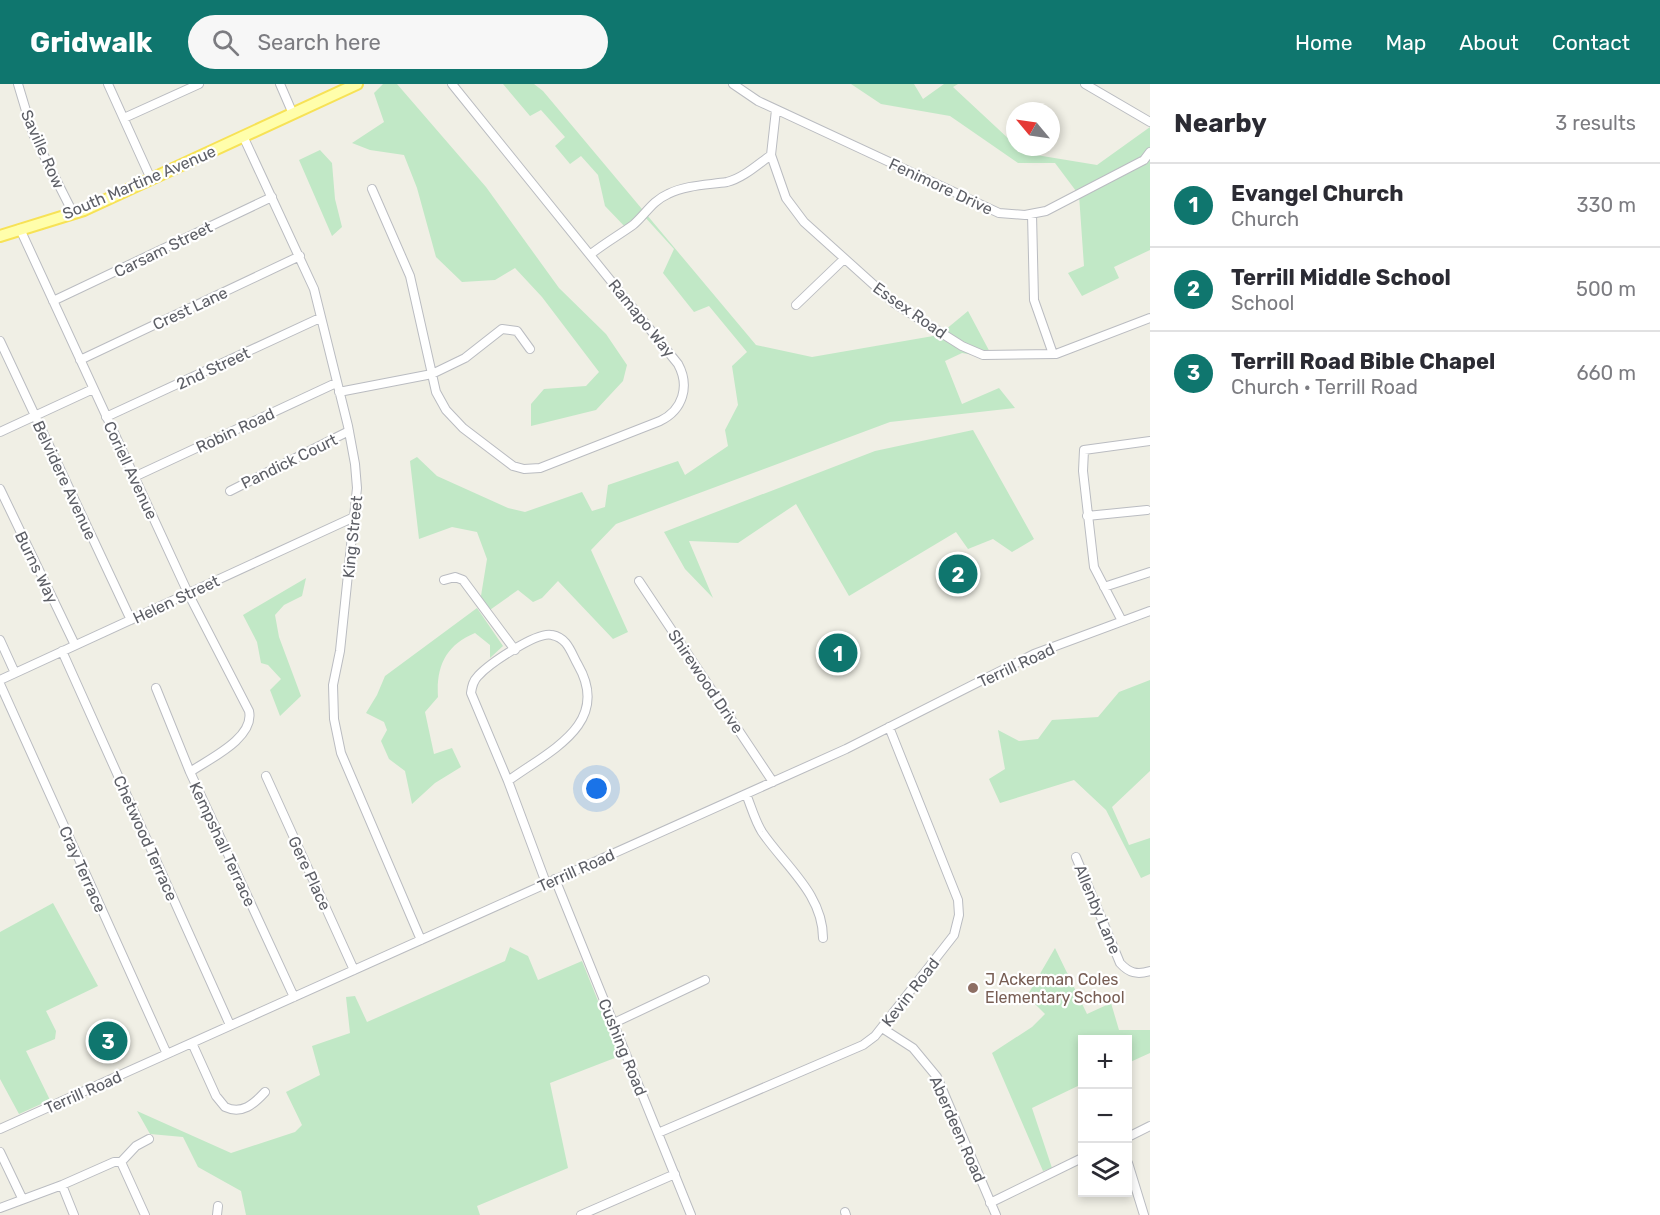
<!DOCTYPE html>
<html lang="en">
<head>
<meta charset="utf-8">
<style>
  body { margin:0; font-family:Rubik,sans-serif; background:#f7f7f7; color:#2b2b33 }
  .controls { position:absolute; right:18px; bottom:18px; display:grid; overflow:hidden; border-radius:0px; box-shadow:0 3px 9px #0003 }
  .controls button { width:54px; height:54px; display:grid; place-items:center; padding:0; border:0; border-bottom:2px solid #e1e1e2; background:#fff; color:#2b2b33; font:30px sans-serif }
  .compass { position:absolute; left:1006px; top:18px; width:54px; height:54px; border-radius:50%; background:#fff; box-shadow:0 3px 9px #0003; rotate:299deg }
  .you { position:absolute; left:597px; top:705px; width:21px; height:21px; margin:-15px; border:4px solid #fff; border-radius:50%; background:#1a73e8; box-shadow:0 0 0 9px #1a73e833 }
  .badge { display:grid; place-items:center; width:39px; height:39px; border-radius:50%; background:#0f766e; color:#fff; font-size:20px; font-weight:700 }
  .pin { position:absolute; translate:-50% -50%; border:3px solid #fff; box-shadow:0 2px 6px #0006 }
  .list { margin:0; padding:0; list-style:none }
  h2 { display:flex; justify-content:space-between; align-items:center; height:78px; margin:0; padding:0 24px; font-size:26px }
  h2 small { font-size:20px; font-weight:400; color:#7c7c81 }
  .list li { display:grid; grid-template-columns:39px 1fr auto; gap:18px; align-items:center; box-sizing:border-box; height:84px; padding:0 24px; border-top:2px solid #e1e1e2 }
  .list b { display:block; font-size:22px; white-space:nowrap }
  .list p { margin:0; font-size:20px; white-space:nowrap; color:#7c7c81 }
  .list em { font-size:20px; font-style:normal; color:#7c7c81 }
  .icon { flex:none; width:33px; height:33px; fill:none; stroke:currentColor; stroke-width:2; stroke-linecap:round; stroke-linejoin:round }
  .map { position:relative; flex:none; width:1150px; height:1131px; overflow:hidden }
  header { display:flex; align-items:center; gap:36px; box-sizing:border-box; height:84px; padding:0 30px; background:#0f766e; color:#fff }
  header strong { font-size:28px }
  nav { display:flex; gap:33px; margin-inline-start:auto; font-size:21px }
  .search { width:420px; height:54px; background:#f7f7f7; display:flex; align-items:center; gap:15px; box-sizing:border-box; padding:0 21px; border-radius:33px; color:#7c7c81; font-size:22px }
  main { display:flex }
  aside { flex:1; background:#fff }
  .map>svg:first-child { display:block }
</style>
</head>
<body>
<header>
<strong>Gridwalk</strong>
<div class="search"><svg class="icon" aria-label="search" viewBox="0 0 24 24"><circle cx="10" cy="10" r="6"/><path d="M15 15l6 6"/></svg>Search here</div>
<nav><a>Home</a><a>Map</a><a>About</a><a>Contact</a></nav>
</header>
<main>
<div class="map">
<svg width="1150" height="1131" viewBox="0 0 1150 1131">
  <rect width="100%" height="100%" fill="#f0efe5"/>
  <path fill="#c1e8c6" d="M383 0H397L486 103 559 204 606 250 627 281 623 297 596 326 531 342V320L544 305 586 302 599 288 542 213 515 184 495 196 462 198 436 173 417 104 404 71 370 66 352 59 384 38 374 9Z
    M503 0H534L543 7 756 261 812 273 939 251 968 227 993 274 962 269 945 277 962 320 999 304 1015 324 890 338 616 440 591 466 628 548 613 555 558 497 542 514 533 518 518 506 487 528 480 518 487 475 477 448 452 443 419 455 410 377 417 373 437 392 508 424 525 428 582 408 592 427 605 423 608 401 678 377 685 391 728 362 725 346 738 321 732 282 747 268 709 222 694 228 663 189 674 165 643 131 628 146 605 122 598 91 581 72 570 80 555 62 565 53 541 26 530 32Z
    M851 0H914L923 15 944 0H958L953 3 1024 69 1097 81 1150 43V166L1114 183 1119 194 1082 212 1068 189 1084 182 1079 111 1055 79H1018L950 32 881 20Z
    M320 66 332 79 335 115 342 143 332 152 299 76Z
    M973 346 1034 455 1012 468 993 455 968 465 956 448 849 512 796 420 738 459 689 457 713 514 685 485 664 448 875 367Z
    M306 494 302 512 284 521 275 531 279 553 301 612 280 632 270 606 281 595 268 581 261 579 257 558 243 531Z
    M477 524 503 562 490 574V561L475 549C446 561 436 582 438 613L425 628 434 670 452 664 461 683 435 699 412 720 405 687 389 675 381 657 387 646 384 638 366 629 377 611 385 592Z
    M1150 596V687L1112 723 1129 761 1150 754V790L1141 794 1106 726 1074 696 1000 719 989 695 1005 685 998 646 1019 657 1038 655 1052 636 1098 633 1119 608Z
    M53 819 98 902 46 927 56 947 55 955 26 967 50 1016 19 1030 0 995V848Z
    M510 863 528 872 538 896 582 877 620 972 550 999 568 1084 477 1122 480 1131H246L241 1107 198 1083 183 1053 150 1050 137 1027 231 1069 295 1048 302 1041 286 1008 320 991 312 962 350 949 346 913 355 912 367 938 505 877Z
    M1055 864 1087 930 1111 919 1119 946H1150V969L1128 979V956H1082V1000L1032 1024 1052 1084 1043 1087 992 969 1032 943 1045 930 1027 912Z"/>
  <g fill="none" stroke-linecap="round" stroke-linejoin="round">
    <defs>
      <path id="minor" d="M18 0 33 50 73 129
        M108 0 151 95
        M280 0 293 30
        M733 0 758 17 999 129 1025 131 1046 127 1144 76 1150 68
        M1085 0 1150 38
        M776 26 771 71 786 114 804 138 894 219 962 262 983 271 1056 270 1150 234
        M124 34 199 0
        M243 52 314 205 348 342 355 380 357 404 340 567 333 601 334 635 341 669 421 856
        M372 105 410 192 436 308 446 326 463 344 513 382 524 385 540 384 660 337C683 326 690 302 678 280L452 0
        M1032 130 1034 216 1053 270
        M20 145 188 509 249 627C255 654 209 675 190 688
        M591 170C605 159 619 151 633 141 645 131 652 117 668 110 686 101 707 101 727 98 743 94 757 81 771 71
        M53 217 272 113
        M796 221 844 175
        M0 257 131 536
        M80 276 300 172
        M339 308 432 290 465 274 502 245 517 247 530 265
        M106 333 320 234
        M0 348 93 305
        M134 393 336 299
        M0 405 75 561
        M230 407 349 347
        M1087 432 1147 426
        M444 496 455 493 463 496 515 566
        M639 497 773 698
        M1104 503 1150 488
        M1122 537 1094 483 1083 387 1084 366 1150 357
        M0 556 15 589
        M62 567 230 941
        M0 596 352 434
        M0 600 167 970
        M156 604 190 688 294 913
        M266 692 354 886
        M508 697C549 667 612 640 578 581 571 569 568 554 552 551 537 547 489 580 478 592 473 597 472 602 471 609L508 697 546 799
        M746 710C751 722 755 737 762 748 785 782 823 810 823 854
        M1076 773 1120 879C1129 889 1137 891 1150 887
        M555 795 691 1131
        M614 939 705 896
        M882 944 913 964 937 993 996 1131
        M192 959 216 1012 225 1023C242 1031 254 1020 265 1008
        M0 1045 846 665 1034 570 1150 527
        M658 1049 863 961 875 952 954 851 959 831 958 816 889 643
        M1128 1053 1150 1042
        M0 1068 22 1114
        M121 1078 145 1131
        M1128 1079 1144 1131
        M62 1101 74 1131
        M990 1119 1082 1074
        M0 1124 62 1101 114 1078H121L136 1062 149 1055
        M845 1128 846 1131
        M217 1131 218 1122
        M581 1131 675 1090"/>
      <path id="major" d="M0 152 84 126 357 0"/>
    </defs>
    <use href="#minor" stroke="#babcc1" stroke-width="10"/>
    <use href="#major" stroke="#f7e256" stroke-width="14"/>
    <use href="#minor" stroke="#fff" stroke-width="8"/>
    <use href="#major" stroke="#fffeab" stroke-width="10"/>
  </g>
  <circle fill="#8d6e63" stroke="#fff" stroke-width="2" cx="973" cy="904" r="6"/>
  <g text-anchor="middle" stroke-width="4.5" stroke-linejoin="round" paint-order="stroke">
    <g font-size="16" fill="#5d5f66" stroke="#fff">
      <text transform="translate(43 65) rotate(66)" y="6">Saville Row</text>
      <text transform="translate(139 98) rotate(-23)" y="6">South Martine Avenue</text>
      <text transform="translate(941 102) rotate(25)" y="6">Fenimore Drive</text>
      <text transform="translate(163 165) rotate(-26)" y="6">Carsam Street</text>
      <text transform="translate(190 224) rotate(-25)" y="6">Crest Lane</text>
      <text transform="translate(910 226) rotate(35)" y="6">Essex Road</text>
      <text transform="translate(642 234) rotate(51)" y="6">Ramapo Way</text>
      <text transform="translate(213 284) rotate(-25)" y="6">2nd Street</text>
      <text transform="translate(235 346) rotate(-25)" y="6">Robin Road</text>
      <text transform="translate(289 377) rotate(-26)" y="6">Pandick Court</text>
      <text transform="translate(131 386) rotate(65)" y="6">Coriell Avenue</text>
      <text transform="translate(65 396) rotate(65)" y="6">Belvidere Avenue</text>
      <text transform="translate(352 453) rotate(-84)" y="6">King Street</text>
      <text transform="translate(37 483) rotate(64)" y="6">Burns Way</text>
      <text transform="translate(176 515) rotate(-25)" y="6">Helen Street</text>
      <text transform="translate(1016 581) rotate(-25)" y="6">Terrill Road</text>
      <text transform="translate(706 597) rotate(56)" y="6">Shirewood Drive</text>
      <text transform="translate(146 754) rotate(66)" y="6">Chetwood Terrace</text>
      <text transform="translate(223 760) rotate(65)" y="6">Kempshall Terrace</text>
      <text transform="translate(83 785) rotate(66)" y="6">Cray Terrace</text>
      <text transform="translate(576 786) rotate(-24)" y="6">Terrill Road</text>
      <text transform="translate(310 789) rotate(65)" y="6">Gere Place</text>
      <text transform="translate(1098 825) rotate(67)" y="6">Allenby Lane</text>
      <text transform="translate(910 908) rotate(-52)" y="6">Kevin Road</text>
      <text transform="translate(623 963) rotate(68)" y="6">Cushing Road</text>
      <text transform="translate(83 1008) rotate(-24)" y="6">Terrill Road</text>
      <text transform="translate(958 1045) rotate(66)" y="6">Aberdeen Road</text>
    </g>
    <g font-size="16" fill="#785e54" stroke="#fff" text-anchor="start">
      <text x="985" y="901">J Ackerman Coles<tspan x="985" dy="18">Elementary School</tspan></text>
    </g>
  </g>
</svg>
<div class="controls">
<button>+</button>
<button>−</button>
<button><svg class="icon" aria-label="layers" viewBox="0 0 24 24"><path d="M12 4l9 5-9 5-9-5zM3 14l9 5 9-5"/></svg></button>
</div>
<svg class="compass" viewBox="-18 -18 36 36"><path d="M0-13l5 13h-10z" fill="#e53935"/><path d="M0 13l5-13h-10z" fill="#7c7c81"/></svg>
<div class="you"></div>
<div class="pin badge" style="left:838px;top:569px">1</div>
<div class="pin badge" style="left:958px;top:490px">2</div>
<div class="pin badge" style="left:108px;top:957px">3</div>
</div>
<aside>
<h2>Nearby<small>3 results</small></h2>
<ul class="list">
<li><span class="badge">1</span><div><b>Evangel Church</b><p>Church</p></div><em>330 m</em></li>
<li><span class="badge">2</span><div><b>Terrill Middle School</b><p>School</p></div><em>500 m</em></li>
<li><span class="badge">3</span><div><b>Terrill Road Bible Chapel</b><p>Church · Terrill Road</p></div><em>660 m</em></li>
</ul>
</aside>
</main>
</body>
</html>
